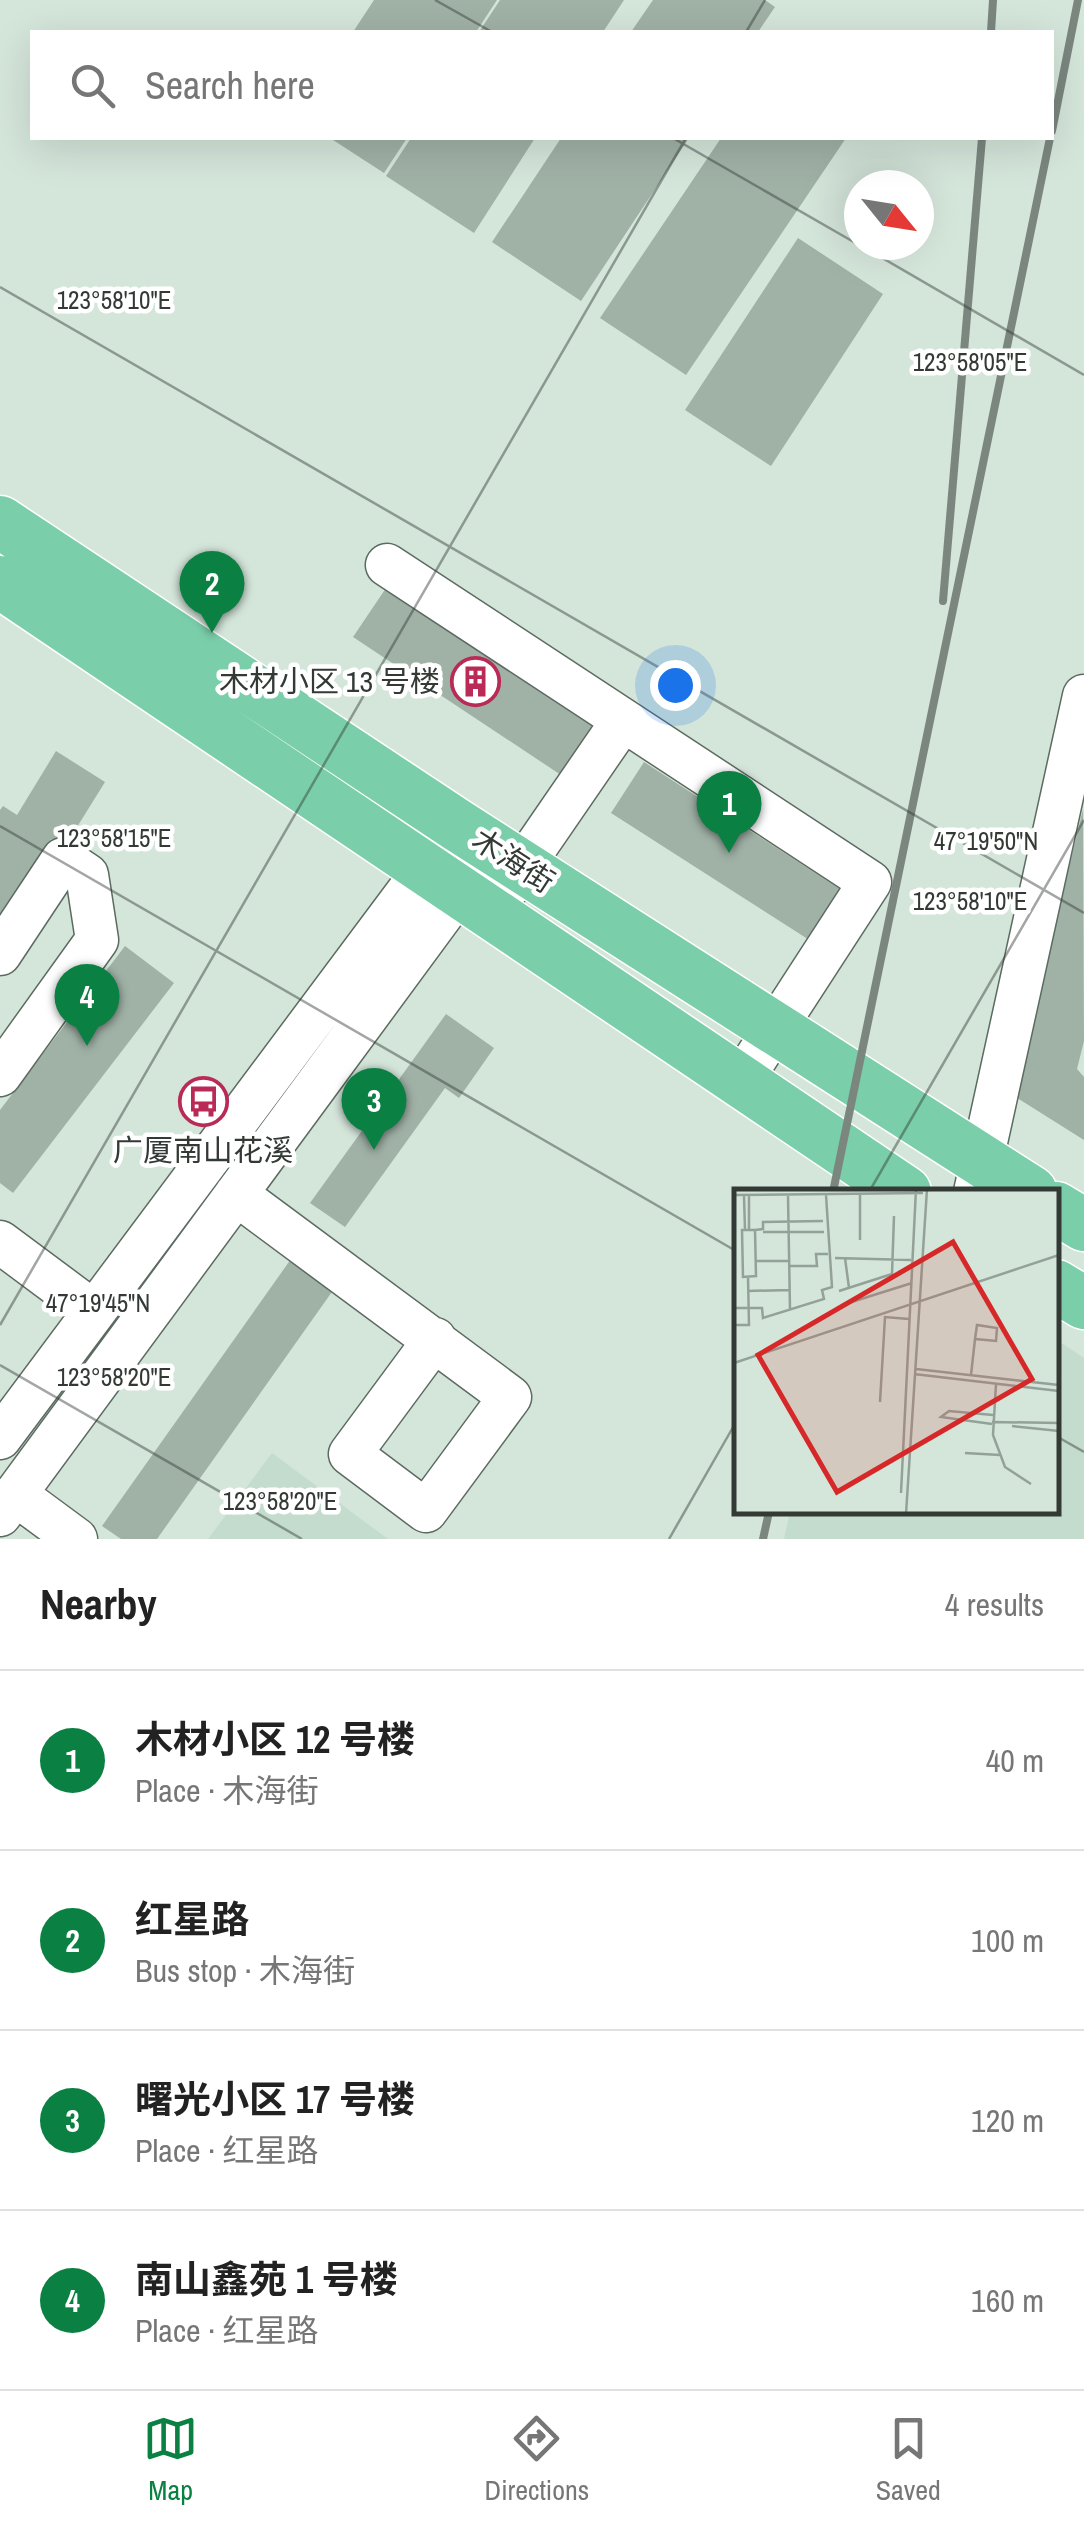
<!DOCTYPE html>
<html lang="en">
<head>
<meta charset="utf-8">
<style>
  body { margin:0; font-family:"Archivo Narrow","Noto Sans SC",sans-serif; background:#f2f2f2; color:#222 }
  .compass { position:absolute; left:844px; top:170px; width:90px; height:90px; border-radius:50%; background:#fff; box-shadow:0 10px 40px #0002; rotate:120deg }
  .you { position:absolute; left:675px; top:685px; width:35px; height:35px; margin:-25px; border:8px solid #fff; border-radius:50%; background:#1a73e8; box-shadow:0 0 0 15px #1a73e833 }
  .badge { display:grid; place-items:center; width:65px; height:65px; border-radius:50%; background:#0b8043; color:#fff; font-size:32px; font-weight:700 }
  .pin { position:absolute; translate:-50% -82px; filter:drop-shadow(0 2px 5px #0008) }
  .pin::after { content:''; position:absolute; top:52px; width:35px; height:30px; background:inherit; clip-path:polygon(0 0,100% 0,50% 100%) }
  .list { margin:0; padding:0; list-style:none }
  h2 { display:flex; justify-content:space-between; align-items:center; height:130px; margin:0; padding:0 40px; font-size:42px }
  h2 small { font-size:32px; font-weight:400; color:#767676 }
  .list li { display:grid; grid-template-columns:65px 1fr auto; gap:30px; align-items:center; box-sizing:border-box; height:180px; padding:0 40px; border-top:2px solid #e0e0e0 }
  .list b { display:block; font-size:38px; white-space:nowrap }
  .list p { margin:0; font-size:32px; white-space:nowrap; color:#767676 }
  .list em { font-size:32px; font-style:normal; color:#767676 }
  .icon { flex:none; width:55px; height:55px; fill:none; stroke:currentColor; stroke-width:2; stroke-linecap:round; stroke-linejoin:round }
  .map { position:relative; flex:none; width:1084px; height:1539px; overflow:hidden }
  .search { position:absolute; background:#fff; box-shadow:0 10px 40px #0002; left:30px; right:30px; top:30px; height:110px; display:flex; align-items:center; gap:25px; box-sizing:border-box; padding:0 35px; border-radius:0px; color:#767676; font-size:38px }
  .sheet { height:850px; background:#fff }
  nav { display:flex; justify-content:space-around; align-items:center; box-sizing:border-box; height:140px; border-top:2px solid #e0e0e0; background:#fff; font-size:28px; color:#767676 }
  nav a { display:grid; justify-items:center; gap:5px }
  nav .on { color:#0b8043 }
  .map>svg:first-child { display:block }
</style>
</head>
<body>
<div class="map">
<svg width="1084" height="1539" viewBox="0 0 1084 1539">
  <rect width="100%" height="100%" fill="#d4e5da"/>
  <path fill="#c4dccd" d="M1057 1340 1084 1358V1539H784L790 1512H1056Z
    M272 1453 388 1539H208Z"/>
  <path fill="#a0b1a6" d="M374 0H497L476 32H353Z
    M500 0H624L603 32H479Z
    M653 0H765L775 7 758 32H631Z
    M330 138H407L384 173Z
    M411 138H535L474 233 386 176Z
    M561 138H689L581 301 492 242Z
    M721 138H846L686 375 600 318Z
    M798 238 883 294 771 466 685 410Z
    M386 588 597 728 564 777 353 637Z
    M56 751 105 782 64 848 51 839 0 920V810L3 806 17 815Z
    M644 762 846 893 814 943 611 813Z
    M1083 809 1084 1041 1077 1069 1084 1077V1140L1014 1096Z
    M125 946 174 983 13 1193 0 1183V1110Z
    M446 1014 494 1048 459 1098 445 1088 345 1227 310 1203Z
    M291 1259 334 1289 157 1539H121L102 1526Z"/>
  <g fill="none" stroke-linecap="round" stroke-linejoin="round">
    <defs>
      <path id="minor" d="M387 565 870 882 739 1084
        M489 915 623 720
        M0 954 63 859 87 875 97 940 0 1075
        M975 1192 1084 696
        M236 1194 510 1397 426 1511 350 1454 435 1339
        M0 1242 94 1312
        M0 1438 445 842
        M15 1494 76 1539
        M0 1515 477 867"/>
      <path id="major" d="M0 522 457 825 1031 1192
        M0 582 905 1192
        M1056 1208 1084 1225
        M1056 1286 1084 1303"/>
    </defs>
    <use href="#minor" stroke="#5c6b61" stroke-width="45"/>
    <use href="#major" stroke="#fff" stroke-width="55"/>
    <use href="#minor" stroke="#fff" stroke-width="42"/>
    <use href="#major" stroke="#7acea9" stroke-width="52"/>
    <path stroke="#7b867f" stroke-width="8" d="M991 32 993 0
      M1052 131 1078 0
      M943 601 982 138
      M833 1192 1050 138
      M763 1539 769 1512"/>
  </g>
  <path fill="none" stroke="#333a36" stroke-width="2.5" stroke-opacity="0.45" d="M435 0 492 32M746 32 765 0M673 138 859 245M860 245 1084 375M0 287 1084 913M0 826 736 1251M869 1192 1084 820M0 1325 686 138M0 1365 302 1539M1056 1436 1084 1452M669 1539 736 1422"/>
  <defs>
    <symbol id="building-ring" viewBox="-11 -11 22 22"><circle r="9.5" fill="#fff" stroke="#ba2a56" stroke-width="1.5"/><path d="M-4-6H4V6H1V3H-1V6H-4ZM-2.5-4.3h1.7v1.8h-1.7ZM.8-4.3h1.7v1.8H.8ZM-2.5-1h1.7V.8h-1.7ZM.8-1h1.7V.8H.8Z" fill="#ba2a56"/></symbol>
    <symbol id="bus-ring" viewBox="-11 -11 22 22"><circle r="9.5" fill="#fff" stroke="#ba2a56" stroke-width="1.5"/><path d="M-5-6H5V4H4V6H2V4H-2V6H-4V4H-5ZM-3.5-4V0h7V-4ZM-3.5 1.2v1.5H-2V1.2ZM2 1.2v1.5H3.5V1.2Z" fill="#ba2a56"/></symbol>
  </defs>
  <g fill-rule="evenodd">
    <use href="#building-ring" x="448" y="654" width="55" height="55"/>
    <use href="#bus-ring" x="176" y="1074" width="55" height="55"/>
  </g>
  <g text-anchor="middle" stroke-width="9" stroke-linejoin="round" paint-order="stroke">
    <g font-size="30" fill="#333a36" stroke="#fff" text-anchor="end">
      <text x="440" y="692">木材小区 13 号楼</text>
      <text x="203" y="1161" text-anchor="middle">广厦南山花溪</text>
    </g>
    <g font-size="30" fill="#333a36" stroke="#fff">
      <text transform="translate(513 861) rotate(33)" y="10">木海街</text>
    </g>
  </g>
  <g transform="translate(734 1189)">
    <rect width="325" height="325" fill="#d4e5da"/>
    <path fill="none" stroke="#94a198" stroke-width="2.5" d="M0 6 189 4M10 7 11 41M15 7V41M54 7 56 120M8 41H21L22 87 9 88ZM21 41 29 40V33L89 32M29 43H90M126 51V6M101 69 177 71M111 69 115 99M21 72H55M55 77H83L82 65H94M14 102 55 101M105 102 158 85 160 27M108 116 178 94M0 119H28L29 129 90 110 88 101 98 98 92 6M0 136H15L14 88M0 174 325 66M182 180 325 196M180 185 325 202M237 186 241 150 243 136 263 139 262 152 241 150M262 195 259 246 271 278 297 295M146 213 151 128 175 130M258 233 325 234M258 235 207 228 215 222 259 226M278 237 325 242M231 264 266 266M167 304 182 0M172 325 193 0"/>
    <path fill="#d62828" fill-opacity="0.15" stroke="#d62828" stroke-width="5" d="M219 53 298 190 103 303 24 166Z"/>
    <rect width="325" height="325" fill="none" stroke="#333a36" stroke-width="5"/>
  </g>
  <g font-size="25" text-anchor="middle" fill="#333a36" stroke="#fff" stroke-width="9" stroke-linejoin="round" paint-order="stroke">
    <text x="114" y="309">123°58'10"E</text>
    <text x="970" y="371">123°58'05"E</text>
    <text x="114" y="847">123°58'15"E</text>
    <text x="986" y="850">47°19'50"N</text>
    <text x="970" y="910">123°58'10"E</text>
    <text x="98" y="1312">47°19'45"N</text>
    <text x="114" y="1386">123°58'20"E</text>
    <text x="280" y="1510">123°58'20"E</text>
  </g>
</svg>
<svg class="compass" viewBox="-18 -18 36 36"><path d="M0-13l5 13h-10z" fill="#e53935"/><path d="M0 13l5-13h-10z" fill="#767676"/></svg>
<div class="you"></div>
<div class="pin badge" style="left:729px;top:853px">1</div>
<div class="pin badge" style="left:212px;top:633px">2</div>
<div class="pin badge" style="left:374px;top:1150px">3</div>
<div class="pin badge" style="left:87px;top:1046px">4</div>
<div class="search"><svg class="icon" aria-label="search" viewBox="0 0 24 24"><circle cx="10" cy="10" r="6"/><path d="M15 15l6 6"/></svg>Search here</div>
</div>
<section class="sheet">
<h2>Nearby<small>4 results</small></h2>
<ul class="list">
<li><span class="badge">1</span><div><b>木材小区 12 号楼</b><p>Place · 木海街</p></div><em>40 m</em></li>
<li><span class="badge">2</span><div><b>红星路</b><p>Bus stop · 木海街</p></div><em>100 m</em></li>
<li><span class="badge">3</span><div><b>曙光小区 17 号楼</b><p>Place · 红星路</p></div><em>120 m</em></li>
<li><span class="badge">4</span><div><b>南山鑫苑 1 号楼</b><p>Place · 红星路</p></div><em>160 m</em></li>
</ul>
</section>
<nav>
<a class="on"><svg class="icon" aria-label="map" viewBox="0 0 24 24"><path d="M3 6l6-2 6 2 6-2v14l-6 2-6-2-6 2zM9 4v14M15 6v14"/></svg>Map</a>
<a><svg class="icon" aria-label="directions" viewBox="0 0 24 24"><path d="M12 3l9 9-9 9-9-9zM9 14v-3h6M13 9l2 2-2 2"/></svg>Directions</a>
<a><svg class="icon" aria-label="saved" viewBox="0 0 24 24"><path d="M7 4h10v16l-5-4-5 4z"/></svg>Saved</a>
</nav>
</body>
</html>
